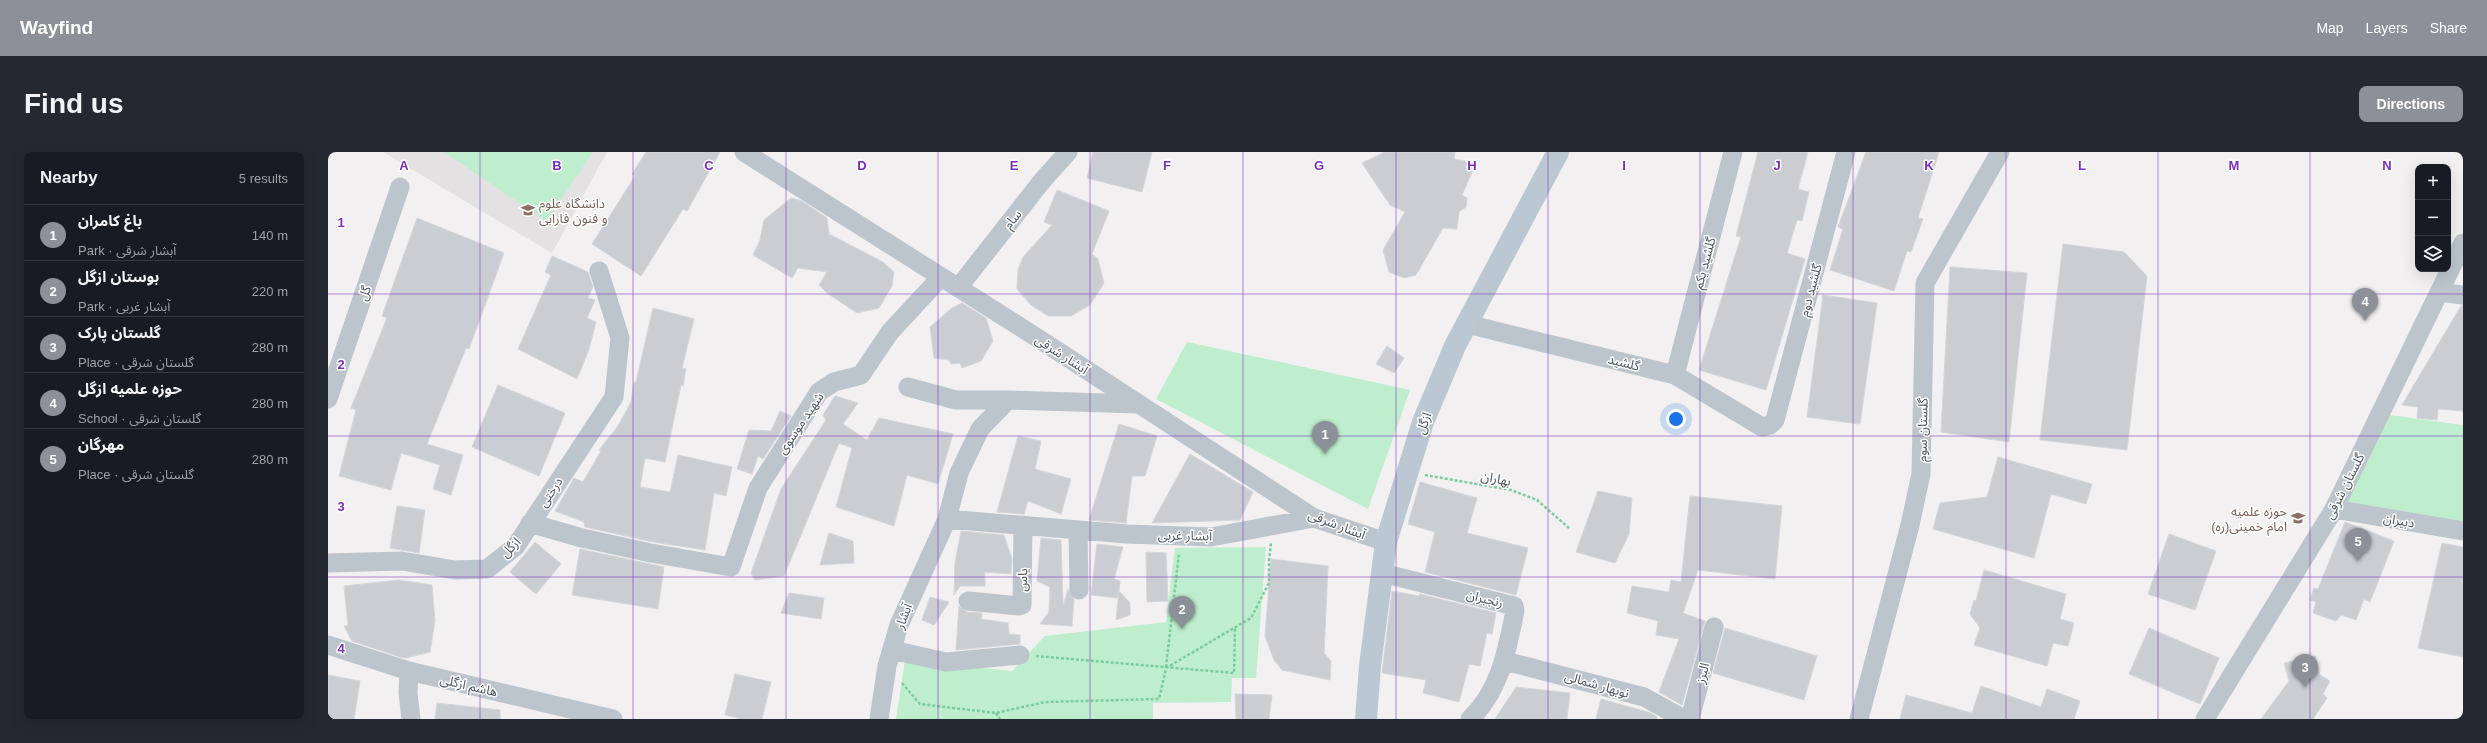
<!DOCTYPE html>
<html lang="en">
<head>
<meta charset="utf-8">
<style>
  body { margin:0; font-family:Arial,"Noto Sans Arabic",sans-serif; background:#242831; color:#f1f3f6 }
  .controls { position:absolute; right:12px; top:12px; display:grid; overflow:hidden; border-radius:8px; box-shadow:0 4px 16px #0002 }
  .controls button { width:36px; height:36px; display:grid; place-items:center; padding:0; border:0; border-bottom:1px solid #363941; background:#171b24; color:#f1f3f6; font:20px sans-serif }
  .you { position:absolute; left:1348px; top:267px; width:14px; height:14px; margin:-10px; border:3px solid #fff; border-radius:50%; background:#1a73e8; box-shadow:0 0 0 6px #1a73e833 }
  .badge { display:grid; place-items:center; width:26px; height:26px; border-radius:50%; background:#8c9099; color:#fff; font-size:13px; font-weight:700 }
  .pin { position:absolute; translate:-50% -33px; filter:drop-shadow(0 1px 2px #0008) }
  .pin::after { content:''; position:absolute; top:21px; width:14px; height:12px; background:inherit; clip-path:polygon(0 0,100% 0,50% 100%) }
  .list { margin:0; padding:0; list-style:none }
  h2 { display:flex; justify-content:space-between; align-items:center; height:52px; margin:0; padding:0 16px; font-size:17px }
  h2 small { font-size:13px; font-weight:400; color:#9ea1a6 }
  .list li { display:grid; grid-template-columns:26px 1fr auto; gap:12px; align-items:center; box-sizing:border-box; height:56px; padding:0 16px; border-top:1px solid #363941 }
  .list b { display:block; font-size:15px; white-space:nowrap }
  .list p { margin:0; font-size:13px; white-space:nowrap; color:#9ea1a6 }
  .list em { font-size:13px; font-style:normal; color:#9ea1a6 }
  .icon { flex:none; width:22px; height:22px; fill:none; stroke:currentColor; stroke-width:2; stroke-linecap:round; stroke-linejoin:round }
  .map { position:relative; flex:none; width:2135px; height:567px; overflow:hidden; border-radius:8px }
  header { display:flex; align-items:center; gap:24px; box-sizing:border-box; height:56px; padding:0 20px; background:#8c9099; color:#fff }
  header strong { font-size:19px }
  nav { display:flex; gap:22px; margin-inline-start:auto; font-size:14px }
  .intro { display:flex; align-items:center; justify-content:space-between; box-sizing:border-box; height:96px; padding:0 24px }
  h1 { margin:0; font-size:28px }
  .button { padding:10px 18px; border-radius:8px; background:#8c9099; color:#fff; font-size:14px; font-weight:700 }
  main { display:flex; gap:24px; padding:0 24px }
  aside { flex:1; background:#171b24; border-radius:8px; box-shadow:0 4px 16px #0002 }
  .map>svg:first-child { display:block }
</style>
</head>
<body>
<header>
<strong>Wayfind</strong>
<nav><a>Map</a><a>Layers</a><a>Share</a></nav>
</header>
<div class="intro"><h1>Find us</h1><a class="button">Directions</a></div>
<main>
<aside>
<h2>Nearby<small>5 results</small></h2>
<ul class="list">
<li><span class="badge">1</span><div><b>باغ کامران</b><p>Park · آبشار شرقی</p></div><em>140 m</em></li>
<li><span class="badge">2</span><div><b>بوستان ازگل</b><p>Park · آبشار غربی</p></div><em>220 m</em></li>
<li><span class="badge">3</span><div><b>گلستان پارک</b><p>Place · گلستان شرقی</p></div><em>280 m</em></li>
<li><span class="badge">4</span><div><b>حوزه علمیه ازگل</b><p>School · گلستان شرقی</p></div><em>280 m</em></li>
<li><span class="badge">5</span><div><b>مهرگان</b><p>Place · گلستان شرقی</p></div><em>280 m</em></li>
</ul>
</aside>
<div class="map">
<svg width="2135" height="567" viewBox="0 0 2135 567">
  <rect width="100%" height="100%" fill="#f2f0f0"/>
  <path fill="#e3e1e2" d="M55 0H279L224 101Z"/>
  <path fill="#bfeece" d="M116 0H265L218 69Z
    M859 190 1082 238 1040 357 828 247Z
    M2062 263 2135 273V371L2019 351Z
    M938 395 928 526H904L903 550 825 551V567H568L577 508 684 519 717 484 838 470 847 396Z"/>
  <path fill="#cacdd2" stroke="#d4d6db" d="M318 0H392L359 59 355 57 313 124 264 92 307 24 304 22Z
    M765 0H824L814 40 759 26Z
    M1057 0H1127L1126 7 1148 11 1134 43 1139 46 1138 55 1131 60 1129 77 1115 76 1088 123 1076 126 1061 120 1055 98 1077 60 1062 53 1034 11Z
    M1430 0H1480L1470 37 1481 40 1474 69 1469 68 1459 101 1477 107 1438 238 1371 218 1413 85 1408 84Z
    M1538 0H1611L1590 66 1595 67 1583 100 1579 99 1566 139 1502 118 1515 77 1510 75Z
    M729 38 781 59 764 102 770 107 776 131 762 153 743 164H720L703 153 689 137 690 118 695 105 724 73 716 70Z
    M463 46 474 49 499 66 501 82 555 110 566 120 564 134 551 156 529 161 499 141 491 133 499 120 470 116 464 126 425 103 432 88 436 68Z
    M89 66 176 101 141 197 138 196 99 292 135 303 123 343 105 337 112 313 73 301 63 338 11 324 28 258 23 256 59 166 54 164Z
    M1735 92 1796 100 1819 124 1799 298 1712 288Z
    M224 104 260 120 265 135 260 146 267 148 259 166 268 170 261 197 249 227 190 197 223 123 217 120Z
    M1622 115 1699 121 1681 290 1613 280Z
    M1495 143 1549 151 1532 272 1479 265Z
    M634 151 658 166 665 189 653 209 634 216 632 211 623 212 621 208 606 206 602 175 624 156Z
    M2133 154H2135V259L2110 257 2109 268 2089 266 2090 255 2074 253Z
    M325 156 366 167 354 216 358 217 355 234 353 233 337 310 317 306 312 335 342 340 350 303 404 315 398 344 386 341 377 398 325 390 257 375 256 370 227 359 246 326 255 330 273 299 271 298 290 274 303 250 306 230H308Z
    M1059 194 1076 206 1066 221 1048 212Z
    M170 233 237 261 211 324 144 295Z
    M507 244 530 251 515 272 539 288 551 266 625 282 610 332 579 323 566 374 508 355 524 296 511 291 456 424 427 428 423 421 453 337 498 268 495 263Z
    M452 259 463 264 435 307 430 304 424 322 409 317 421 278 443 279Z
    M791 272 829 284 817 324H804L798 371 761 368Z
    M690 284 713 289 707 317 743 327 733 362 700 349 696 362 669 360Z
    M862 302 925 340 912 368 824 371Z
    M1670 305 1764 332 1758 352 1723 342 1706 406 1605 377 1612 351 1659 345Z
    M1092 330 1149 346 1139 381 1200 396 1188 443 1097 420 1107 380 1080 372Z
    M1270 339 1304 346 1301 382 1287 411 1248 400Z
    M1362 344 1454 354 1447 427 1370 418 1355 461 1377 469 1354 553 1331 540 1351 487 1328 483 1330 469 1299 461 1304 434 1341 440 1343 428 1353 430Z
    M69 354 97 358 91 401 62 396Z
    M2017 370 2066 389 2042 450 2036 447 2028 468 2013 463 2008 469 1985 461 1988 450 1982 448 1986 436 1990 437Z
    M633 379 676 383 684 407 683 422 657 420V434H632L626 443 627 411Z
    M501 381 525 389 526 411 492 413Z
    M1841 382 1888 399 1867 458 1820 442Z
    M713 386 733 388 735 454 740 437 746 447 744 474 712 472 721 460 722 435 709 429Z
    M207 390 233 412 208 442 182 420Z
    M2114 391 2135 395V505L2090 496Z
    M769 392 795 395 786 427 792 429 790 446 763 443Z
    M252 397 336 415 330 457 244 443Z
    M818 400 838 401 840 449 819 450Z
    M943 407 1000 414 996 501 1003 509 1002 528 954 518 946 508 937 484Z
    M1656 418 1738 442 1732 467 1746 471 1740 494 1725 491 1719 514 1646 493 1652 476 1642 462 1646 448 1648 449Z
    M71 428 104 433 107 469 102 500 78 506 72 505 24 489 16 474H20L16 434Z
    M791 439 802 451V463L788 468Z
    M1064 439 1091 444 1092 442 1168 461 1164 482 1159 481 1152 514 1141 512 1131 550 1095 541 1098 528 1054 521Z
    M461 441 496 446 493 467 453 461Z
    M602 445 621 450 606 473 594 468Z
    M631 454 639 460 654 461 653 467 680 471 681 482 692 483V492L628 498Z
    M1397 476 1489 504 1476 548 1385 521Z
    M1821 476 1891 506 1872 552 1801 522Z
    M1987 504 1992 523 2002 529 1995 542 1999 546 1985 567H1933L1961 529 1956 511Z
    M407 522 443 530 434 567H413L397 563Z
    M0 523 32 529 26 567H0Z
    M1653 534 1713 555 1719 537 1752 549 1746 567H1572L1578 543 1644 561Z
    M1188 535 1242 541 1239 567H1167Z
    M907 542 944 543 941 567H908Z
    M1273 547 1323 561 1329 565V567H1268Z
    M109 551 172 558V567H107Z"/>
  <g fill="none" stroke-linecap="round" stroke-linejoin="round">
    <path stroke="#78cc9c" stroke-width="2.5" stroke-dasharray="3 2" stroke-linecap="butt" d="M1097 323 1183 338 1209 348 1241 376
      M708 504 906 521 907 475
      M838 515 851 401
      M574 531 592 552 668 561 717 550 831 547 838 516 923 466 941 431V408L943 391
      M668 561 672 567"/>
    <path stroke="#bcc5cc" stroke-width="19" d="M416 0 708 185 986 366 1058 390
      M630 136 714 29 740 0
      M2111 140 2135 143
      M1139 172 1347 223 1434 275 1442 273 1447 268 1518 0
      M1347 223 1405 0
      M580 235 628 248H680
      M0 247 72 35
      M2006 357 2135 379
      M619 367 799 382 883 385 986 366
      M202 371 254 386 323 401 403 415 430 336 491 240 506 230 533 223 562 180 613 125
      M750 378 751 438
      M0 411 74 409 127 418 159 417 188 394 286 245 292 186 271 119
      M1054 421 1186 454 1187 459C1179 498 1172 539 1142 567
      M640 449 691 454 694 453 695 373
      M0 493 81 519 285 567
      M564 498 618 510 692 503
      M1177 509 1316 545 1356 567
      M81 519 80 541 83 567
      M551 567 559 514 571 473 619 367 631 321 652 277 680 248 810 252
      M1362 567 1386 475
      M1531 567 1582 373 1593 322 1597 131 1672 0
      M1877 567 2006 357 2135 91"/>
    <path stroke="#bcc8d1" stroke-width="22" d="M1038 567 1042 514 1058 390 1095 270 1127 194 1230 0"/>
  </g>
  <path fill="none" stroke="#7b2cbf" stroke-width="1" stroke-opacity="0.55" d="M152 0V567M305 0V567M458 0V567M610 0V567M762 0V567M915 0V567M1068 0V567M1220 0V567M1372 0V567M1525 0V567M1678 0V567M1830 0V567M1982 0V567M0 142H2135M0 284H2135M0 425H2135"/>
  <defs>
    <symbol id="university-bare" viewBox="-9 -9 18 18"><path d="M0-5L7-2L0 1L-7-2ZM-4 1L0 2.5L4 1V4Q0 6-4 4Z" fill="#8d6e63" stroke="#fff" stroke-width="2.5" paint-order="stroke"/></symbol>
    <symbol id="school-bare" viewBox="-9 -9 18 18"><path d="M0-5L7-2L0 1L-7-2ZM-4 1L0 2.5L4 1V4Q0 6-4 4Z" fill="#8d6e63" stroke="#fff" stroke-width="2.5" paint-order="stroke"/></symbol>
  </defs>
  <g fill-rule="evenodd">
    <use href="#university-bare" x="190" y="48" width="20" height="20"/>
    <use href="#school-bare" x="1960" y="356" width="20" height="20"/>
  </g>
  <g text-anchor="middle" stroke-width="3" stroke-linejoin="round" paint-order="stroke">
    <g font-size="13" fill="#785e54" stroke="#fff" text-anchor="start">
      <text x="211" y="56">دانشگاه علوم<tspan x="211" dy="15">و فنون فارابی</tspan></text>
      <text x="1959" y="364" text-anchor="end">حوزه علمیه<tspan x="1959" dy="15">امام خمینی(ره)</tspan></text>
    </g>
    <g font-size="13" fill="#48545d" stroke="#fff">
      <text transform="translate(684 67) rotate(-52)" y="5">سام</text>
      <text transform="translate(1376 111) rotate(-75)" y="5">گلشيد يكم</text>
      <text transform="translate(1482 138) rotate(-75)" y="5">گلشيد دوم</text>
      <text transform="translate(36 141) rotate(-71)" y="5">گل</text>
      <text transform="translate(734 202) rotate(33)" y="5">آبشار شرقی</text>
      <text transform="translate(1296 210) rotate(14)" y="5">گلشید</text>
      <text transform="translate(472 271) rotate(-56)" y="5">شهید موسوی</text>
      <text transform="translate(1095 271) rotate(-70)" y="5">ازگل</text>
      <text transform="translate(1594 278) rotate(-89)" y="5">گلستان سوم</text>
      <text transform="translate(1168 326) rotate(11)" y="5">بهاران</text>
      <text transform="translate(2016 334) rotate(-63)" y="5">گلستان شرقی</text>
      <text transform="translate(222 340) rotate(-57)" y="5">درختی</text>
      <text transform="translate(2071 368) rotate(10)" y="5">دبیران</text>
      <text transform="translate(1009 372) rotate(21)" y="5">آبشار شرقی</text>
      <text transform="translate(857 383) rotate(1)" y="5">آبشار غربی</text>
      <text transform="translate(182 395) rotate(-46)" y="5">ازگل</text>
      <text transform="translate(694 428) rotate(-89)" y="5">یاس</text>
      <text transform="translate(1157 446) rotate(14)" y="5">رنجبران</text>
      <text transform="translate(575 464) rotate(-69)" y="5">آبشار</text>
      <text transform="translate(1374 521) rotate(-75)" y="5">البرز</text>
      <text transform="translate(1269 532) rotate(16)" y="5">نوبهار شمالی</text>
      <text transform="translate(141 533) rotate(13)" y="5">هاشم ازگلی</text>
    </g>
  </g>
  <g font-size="13" text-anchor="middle" font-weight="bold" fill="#7b2cbf" stroke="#fff" stroke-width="3" stroke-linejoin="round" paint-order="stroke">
    <text x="76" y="18">A</text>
    <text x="229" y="18">B</text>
    <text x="381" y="18">C</text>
    <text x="534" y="18">D</text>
    <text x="686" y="18">E</text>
    <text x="839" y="18">F</text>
    <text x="991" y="18">G</text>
    <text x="1144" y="18">H</text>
    <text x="1296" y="18">I</text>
    <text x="1449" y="18">J</text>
    <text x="1601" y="18">K</text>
    <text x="1754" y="18">L</text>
    <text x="1906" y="18">M</text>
    <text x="2059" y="18">N</text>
    <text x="13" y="75">1</text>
    <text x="13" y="217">2</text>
    <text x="13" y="359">3</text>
    <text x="13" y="501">4</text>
  </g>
</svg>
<div class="controls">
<button>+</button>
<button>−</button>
<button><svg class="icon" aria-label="layers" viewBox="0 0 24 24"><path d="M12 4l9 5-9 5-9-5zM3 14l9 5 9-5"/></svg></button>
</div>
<div class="you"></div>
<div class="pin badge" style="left:997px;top:302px">1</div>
<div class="pin badge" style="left:854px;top:477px">2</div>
<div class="pin badge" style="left:1977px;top:535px">3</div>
<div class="pin badge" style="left:2037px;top:169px">4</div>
<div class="pin badge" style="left:2030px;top:409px">5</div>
</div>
</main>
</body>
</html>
